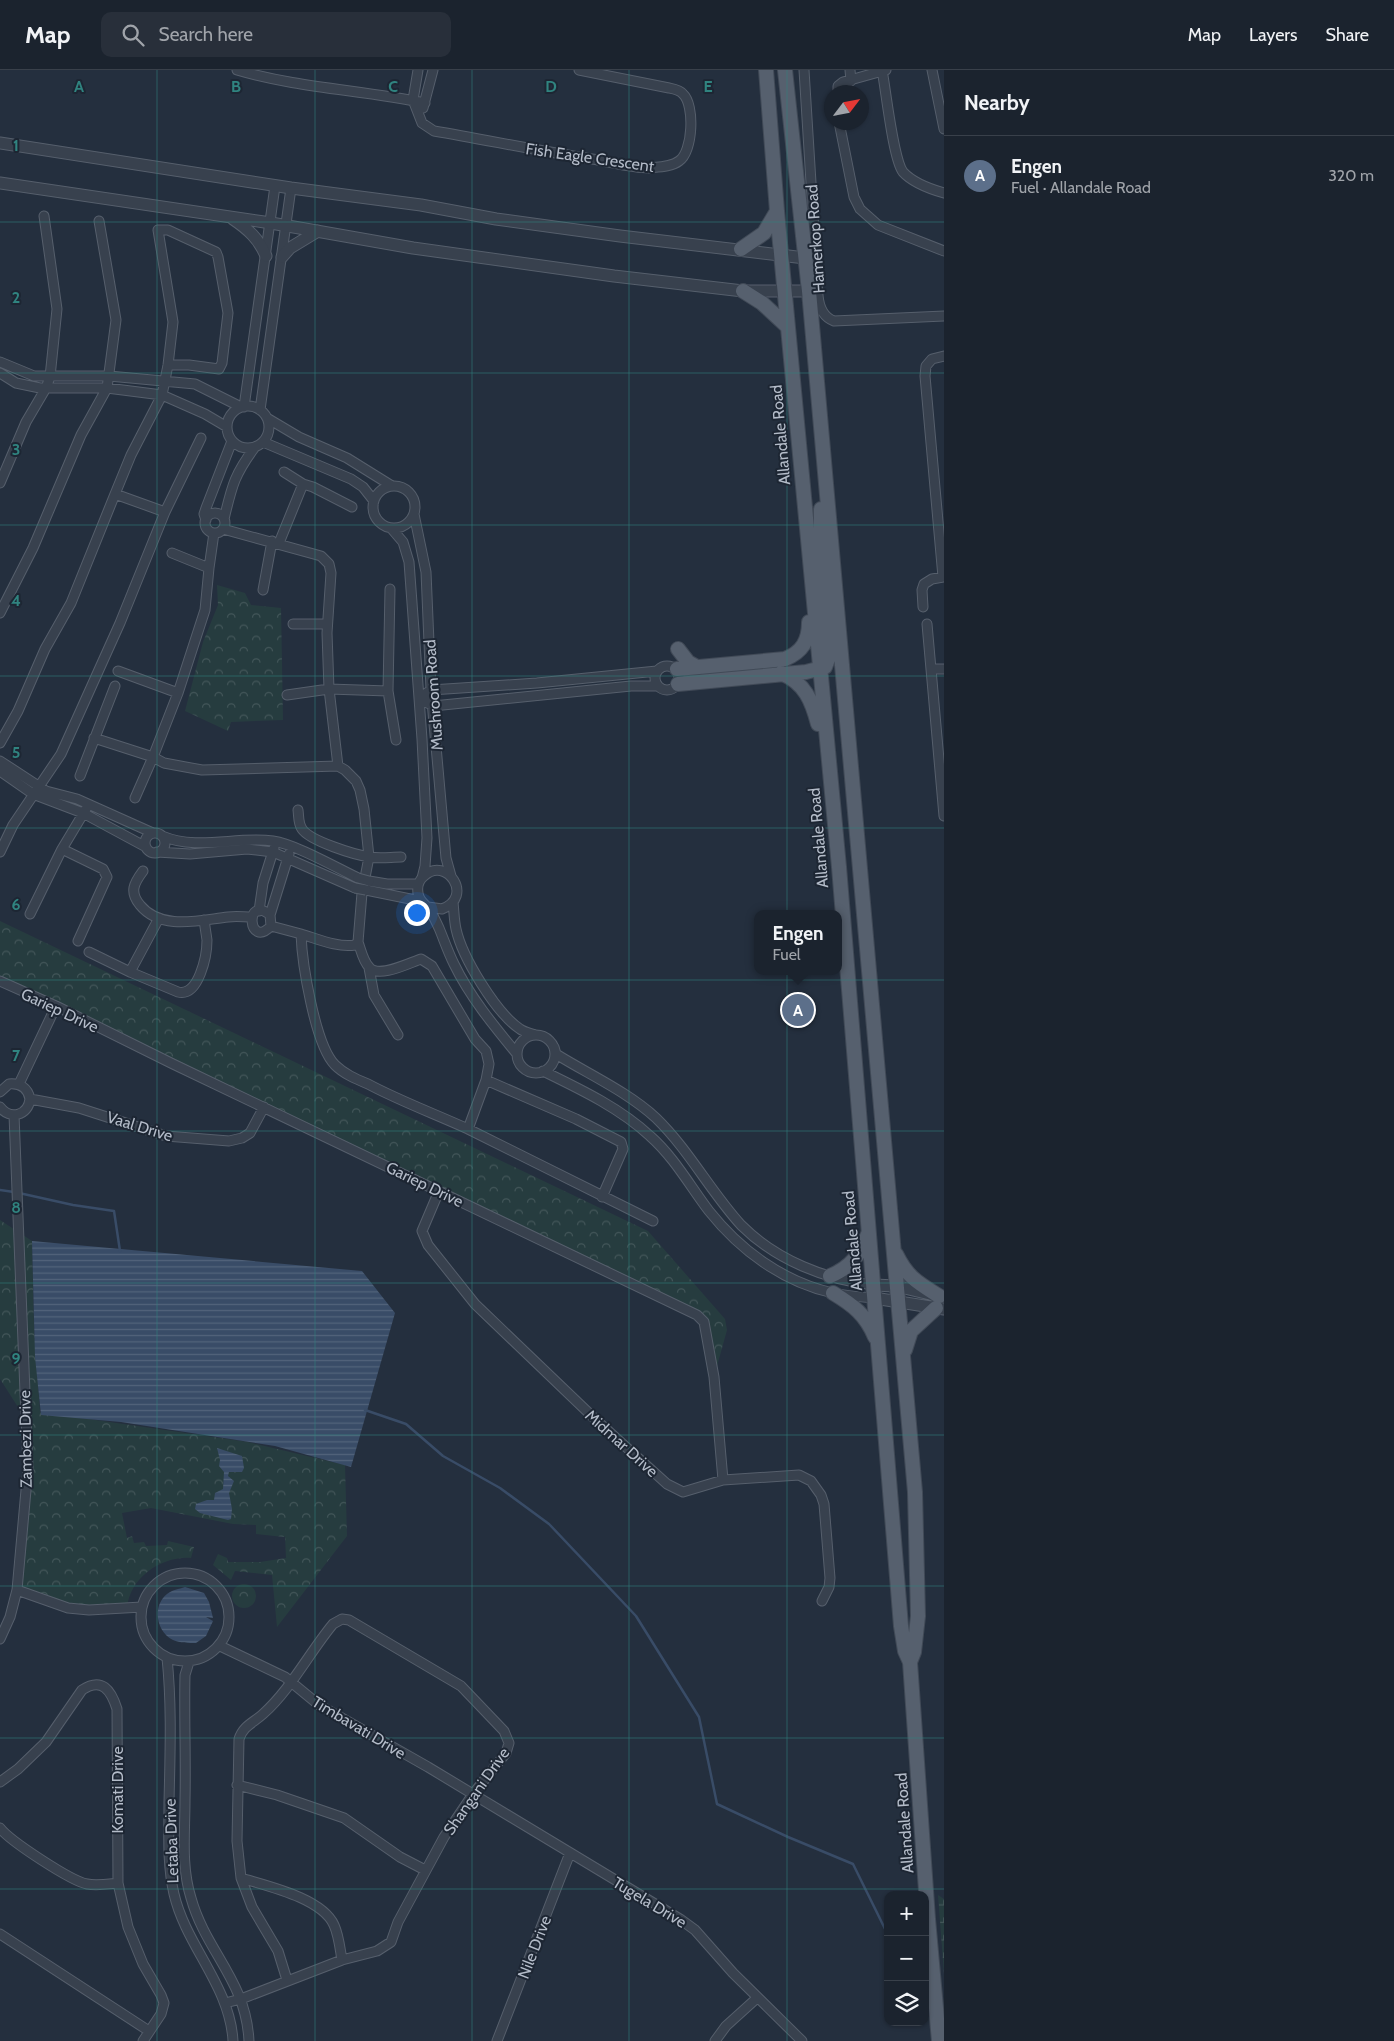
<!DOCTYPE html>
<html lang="en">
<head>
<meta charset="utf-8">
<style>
  body { margin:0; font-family:Cabin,sans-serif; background:#282f3a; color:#f1f3f6 }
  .controls { position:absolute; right:15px; bottom:15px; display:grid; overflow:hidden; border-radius:10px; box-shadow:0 1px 4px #0004 }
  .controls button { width:45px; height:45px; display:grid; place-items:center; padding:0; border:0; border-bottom:1px solid #39404a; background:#1b232e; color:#f1f3f6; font:25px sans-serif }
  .compass { position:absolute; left:824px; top:15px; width:45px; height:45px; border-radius:50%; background:#1b232e; box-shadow:0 1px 4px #0004; rotate:58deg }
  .you { position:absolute; left:416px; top:842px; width:18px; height:18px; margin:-12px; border:4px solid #fff; border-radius:50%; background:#1a73e8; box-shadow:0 0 0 8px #1a73e833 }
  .badge { display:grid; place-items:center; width:32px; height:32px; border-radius:50%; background:#8ab4f8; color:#fff; font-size:16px; font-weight:700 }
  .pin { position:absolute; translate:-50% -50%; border:2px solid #fff; box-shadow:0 1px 5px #0006 }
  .popup { position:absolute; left:754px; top:840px; width:88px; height:65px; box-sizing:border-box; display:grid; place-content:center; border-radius:10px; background:#1b232e; filter:drop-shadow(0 1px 4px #0005); font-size:16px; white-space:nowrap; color:#a0a4aa }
  .popup b { font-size:19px; color:#f1f3f6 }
  .popup::after { content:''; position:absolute; left:50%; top:100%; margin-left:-10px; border:10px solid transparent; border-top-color:#1b232e }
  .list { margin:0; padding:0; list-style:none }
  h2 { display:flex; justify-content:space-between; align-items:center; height:65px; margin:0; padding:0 20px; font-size:21px }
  h2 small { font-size:16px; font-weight:400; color:#a0a4aa }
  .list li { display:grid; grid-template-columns:32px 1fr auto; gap:15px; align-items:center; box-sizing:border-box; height:80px; padding:0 20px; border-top:1px solid #39404a }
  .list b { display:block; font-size:19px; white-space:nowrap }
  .list p { margin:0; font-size:16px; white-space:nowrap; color:#a0a4aa }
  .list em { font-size:16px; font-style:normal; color:#a0a4aa }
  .icon { flex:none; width:28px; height:28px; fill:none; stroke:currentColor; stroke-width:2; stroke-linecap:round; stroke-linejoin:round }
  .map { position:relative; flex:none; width:944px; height:1971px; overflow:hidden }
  header { display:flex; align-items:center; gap:30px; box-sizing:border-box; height:70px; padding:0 25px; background:#1b232e; border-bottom:1px solid #39404a }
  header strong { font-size:24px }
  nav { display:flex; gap:28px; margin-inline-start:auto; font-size:18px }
  .search { width:350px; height:45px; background:#282f3a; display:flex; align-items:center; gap:12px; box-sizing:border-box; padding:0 18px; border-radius:10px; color:#a0a4aa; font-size:19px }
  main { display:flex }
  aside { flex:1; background:#1b232e }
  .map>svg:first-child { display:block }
</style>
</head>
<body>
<header>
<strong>Map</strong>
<div class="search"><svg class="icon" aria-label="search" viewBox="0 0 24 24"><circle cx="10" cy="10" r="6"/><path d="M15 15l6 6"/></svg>Search here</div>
<nav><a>Map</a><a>Layers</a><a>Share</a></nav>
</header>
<main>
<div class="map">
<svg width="944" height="1971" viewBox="0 0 944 1971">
  <defs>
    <pattern id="wetland-marsh" width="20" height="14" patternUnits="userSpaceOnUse" patternTransform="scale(1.25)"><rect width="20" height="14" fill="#263c3f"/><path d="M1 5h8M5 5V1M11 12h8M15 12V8" fill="none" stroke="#435659"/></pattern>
    <pattern id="park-crowns" width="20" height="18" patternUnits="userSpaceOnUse" patternTransform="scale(1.25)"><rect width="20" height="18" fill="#263c3f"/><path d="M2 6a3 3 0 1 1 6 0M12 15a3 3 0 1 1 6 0" fill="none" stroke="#435659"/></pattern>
    <pattern id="water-rules" width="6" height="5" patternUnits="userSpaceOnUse" patternTransform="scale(1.25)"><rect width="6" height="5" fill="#394c67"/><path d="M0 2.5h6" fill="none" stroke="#53647b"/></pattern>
  </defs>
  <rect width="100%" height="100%" fill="#242f3e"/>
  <path fill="url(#wetland-marsh)" d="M938 1825 944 1829V1904Z"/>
  <path fill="url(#park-crowns)" d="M217 515 245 523 251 535 281 538 283 650 231 652 228 661 185 641 203 572 218 535Z
    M0 851 648 1161 725 1249 727 1260 714 1307 697 1245 0 912Z
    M0 1150 32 1171 34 1258 40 1342 248 1372 345 1395 347 1466 277 1557 272 1505 235 1501 231 1510 213 1495 218 1484 227 1488 228 1492H260L286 1488 285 1466 284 1467 256 1464V1455L233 1454 151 1438 122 1443 127 1468 132 1466 134 1473 144 1472 146 1476 167 1475 168 1471 194 1477 191 1488C162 1486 130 1507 127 1538L81 1539 17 1520 28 1401 25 1348 0 1309Z
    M232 1526a12 12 0 1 1 24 0a12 12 0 1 1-24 0Z"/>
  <path fill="url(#water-rules)" d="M32 1171 362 1201 395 1243 351 1397 275 1376 121 1352 41 1345 35 1287Z
    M217 1378 242 1386 244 1398 242 1402H229L228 1406 234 1411 229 1423 232 1439 231 1449 228 1450 200 1443 195 1439 196 1434 207 1430H214L215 1423 223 1419 224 1402 219 1396 220 1390Z
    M185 1517 204 1523 209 1532 213 1548 206 1547 213 1551 206 1566 196 1573C189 1573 180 1573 173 1570 156 1562 152 1536 167 1524 172 1520 179 1519 185 1517Z"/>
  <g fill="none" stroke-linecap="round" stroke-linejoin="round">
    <path stroke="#394c67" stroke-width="2.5" d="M0 1120 14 1122
      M19 1123 73 1135 114 1141 120 1181
      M365 1340 406 1354 443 1386 500 1418 549 1454 636 1546 699 1647 717 1734 788 1767 853 1794 888 1865"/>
    <defs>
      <path id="minor" d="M237 0C298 18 363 20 425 33
        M804 0 818 225C819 237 823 247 834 251L944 246
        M850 0 851 11
        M882 0C886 20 893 89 903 102 913 113 930 119 944 123
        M932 0 944 59
        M838 22V16L843 12 886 0
        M413 30 422 53 434 61C487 70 539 81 592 89 611 92 631 98 649 98 659 97 671 97 679 91 693 82 695 35 683 24 680 20 674 19 669 18L579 0
        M413 30 418 0
        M423 38 433 0
        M839 52 854 127 860 139 878 155 944 181
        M0 292 34 306H109L195 314 241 337
        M0 303 16 313 40 318H107L162 325 205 344 227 357
        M227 357a21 21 0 1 1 42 0a21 21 0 1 1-42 0Z
        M244 337 275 116
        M260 340 291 118
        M267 348 299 367 347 388 392 416
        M263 372 351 409 363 417 374 431
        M284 402 303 414
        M0 413 26 352 46 318 50 307 57 239 44 146
        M373 437a21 21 0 1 1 42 0a21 21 0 1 1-42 0Z
        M165 442 115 424 131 385 162 325 168 295 173 252 158 160H168L216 182 218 187 228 243 222 293 219 299 189 295H168
        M205 453a10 10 0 1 1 20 0a10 10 0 1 1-20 0Z
        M414 444 426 502 431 620 446 788 451 806
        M224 449C232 416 234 405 255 377
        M206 450 204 444 206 438 232 371
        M391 458 403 472 409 492 422 669 427 768 425 796 422 808
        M214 463 209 498 205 540 178 623 153 687 164 693 202 700 338 696 329 619 327 563 331 503 329 494 321 486 223 459
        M279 473 303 414 313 417 352 437
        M172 483 209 498
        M943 507 925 306 926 296 932 289 944 286
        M390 519 388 621 396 670
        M263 520 272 471
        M923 537 922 520 924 514 932 509 944 507
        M0 543 33 478 81 365 107 318 116 250 99 151
        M293 554H327
        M927 554 944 746
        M655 608a12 12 0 1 1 24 0a12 12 0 1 1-24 0Z
        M931 599H944
        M118 601 178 623
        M657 601 537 613 431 620 419 628 433 636 631 616H658
        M287 625 329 619 388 621
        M94 668 153 687 135 728
        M0 673 18 641 45 579 71 533 115 424
        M0 691 46 721 77 729 153 763
        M0 701 33 724 83 743 146 777
        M80 706 115 616
        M298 740C299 747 298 753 302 759 310 771 355 785 370 787 380 789 391 787 401 787
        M145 773a10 10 0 1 1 20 0a10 10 0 1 1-20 0Z
        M162 766C198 781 236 766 273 771 295 774 337 798 358 808
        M62 779 103 799 107 807 78 871
        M0 782 13 755 61 684 120 553 165 442 201 368
        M157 782 190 784 247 779 273 782 355 818
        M143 801C134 813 129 822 140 835 161 861 200 850 228 847 236 846 244 847 252 847
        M369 811 387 814H418
        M366 820 420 831
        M453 832C454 841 454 850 456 859 462 887 496 943 520 959 524 962 530 963 535 965
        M428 837 442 839C475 827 446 785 424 806 419 810 417 817 418 823 419 831 424 833 428 838 433 844 436 852 439 858 444 870 448 882 454 894 470 927 494 956 517 984
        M259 841 263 813 274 778
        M30 844 62 779 86 739
        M270 845C244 824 248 880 271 856L270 845 289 784
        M271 856 301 864C302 893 315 975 335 995 344 1004 356 1009 368 1014 400 1031 435 1044 468 1059
        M301 864C318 869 338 878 355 875L358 872 362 823 369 787 364 739 360 720 356 711 345 700 338 696
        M358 872C361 880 363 891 369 897 378 909 409 893 421 889L432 896 475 969 486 981 489 994 486 1010 576 1049 621 1072 623 1079 602 1127
        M89 882 130 902 159 848
        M369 898 374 925 398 965
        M130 902 178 922C199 927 207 885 207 870 206 863 205 857 204 850
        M0 911 56 936 173 994 697 1245 704 1252 714 1307 723 1410
        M517 984a19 19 0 1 1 38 0a19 19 0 1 1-38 0Z
        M554 977 556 984C588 1004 628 1022 656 1048 689 1080 710 1121 741 1155 776 1190 826 1210 874 1215
        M543 1001C580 1019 620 1038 650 1066 674 1087 690 1116 709 1141 740 1180 783 1212 833 1223 846 1226 861 1227 874 1228
        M486 1010 468 1059 653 1151
        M19 1014 56 936
        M0 1022 9 1014C20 1013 28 1018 30 1029 28 1046 10 1050 0 1037
        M30 1029 79 1038 166 1066 229 1071 242 1068 250 1063 264 1037
        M439 1121 422 1161 428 1175 475 1234 594 1348 667 1414 683 1422 723 1410 799 1405 811 1411 821 1425 824 1434 830 1508 829 1517 822 1531
        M141 1547a44 44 0 1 1 88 0a44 44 0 1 1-88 0Z
        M17 1520 68 1538 89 1540 142 1537
        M0 1569 10 1547 17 1520 28 1398 14 1045
        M220 1576 285 1607 319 1635 428 1697 680 1849 695 1860 733 1903 802 1971
        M167 1588C172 1636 170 1685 169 1733 169 1763 167 1794 174 1824 186 1876 230 1916 233 1971
        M189 1592 185 1605C184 1647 186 1688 185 1730 185 1764 181 1796 191 1828 206 1882 246 1910 249 1971
        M0 1712 18 1699 46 1672 82 1620C102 1607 111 1620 117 1639L118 1813 128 1857 143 1894 161 1925 164 1933 161 1944 143 1971
        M237 1715 277 1725 344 1748 400 1787 425 1800
        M0 1758C10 1771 71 1811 87 1814 97 1816 108 1814 118 1813
        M241 1808C267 1816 322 1828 334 1855 339 1866 340 1879 342 1890
        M0 1864 149 1961
        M225 1933 241 1929 342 1890 377 1881 391 1872 398 1852 444 1767 473 1724 506 1683 509 1673 504 1661 461 1616 349 1550 342 1549 333 1554C309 1583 291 1619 263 1644 253 1653 243 1656 239 1669L237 1771 241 1808 252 1837 278 1881 287 1910
        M497 1971 570 1783
        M715 1971 726 1956 757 1928"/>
      <path id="tertiary" d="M0 73 291 118 421 135 496 149 620 166 805 188
        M0 113 271 153 413 178 614 206 743 221H809
        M233 149C248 159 259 169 266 186
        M282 187 290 178 318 161
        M874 1215 896 1216 934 1225
        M874 1228 944 1239"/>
      <path id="primary" d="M766 0 777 141 839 797 901 1556 905 1581 910 1592 928 1849 939 1971
        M785 0 809 221 915 1422 918 1546 914 1582 910 1592
        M741 179 764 163 777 141
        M743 221 762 233 788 257
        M678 579 688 592 697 597
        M677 599 785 589C802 582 809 571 809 552
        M781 603C805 613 812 631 818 654
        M678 614 806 602 825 597 828 589 821 510V439
        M896 1184C907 1207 918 1213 939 1226
        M830 1206C851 1197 860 1185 868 1164
        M833 1223C853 1235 866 1245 875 1267
        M905 1280 911 1261 936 1238"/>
    </defs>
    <use href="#minor" stroke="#565f6c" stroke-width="11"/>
    <use href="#tertiary" stroke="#565f6c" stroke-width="13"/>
    <use href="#primary" stroke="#414a57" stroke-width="16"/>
    <use href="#minor" stroke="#38414e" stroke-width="9"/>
    <use href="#tertiary" stroke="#38414e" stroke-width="11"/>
    <use href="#primary" stroke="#56606e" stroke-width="14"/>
    <defs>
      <path id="minor-bridge" d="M358 808 369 811
        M355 818 366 820"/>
    </defs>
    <use href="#minor-bridge" stroke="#565f6c" stroke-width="11" stroke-linecap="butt"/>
    <use href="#minor-bridge" stroke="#38414e" stroke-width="9"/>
  </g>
  <path fill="none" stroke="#308480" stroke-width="1" stroke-opacity="0.55" d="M157 0V1971M315 0V1971M472 0V1971M629 0V1971M787 0V1971M0 152H944M0 303H944M0 455H944M0 606H944M0 758H944M0 910H944M0 1061H944M0 1213H944M0 1365H944M0 1516H944M0 1668H944M0 1819H944"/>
  <g text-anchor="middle" stroke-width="4" stroke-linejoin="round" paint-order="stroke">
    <g font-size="16" fill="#b4bcc9" stroke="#1d2633">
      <text transform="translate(590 87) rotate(8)" y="6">Fish Eagle Crescent</text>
      <text transform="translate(815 169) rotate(-94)" y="6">Hamerkop Road</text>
      <text transform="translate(780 365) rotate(-95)" y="6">Allandale Road</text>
      <text transform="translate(433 625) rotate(-94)" y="6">Mushroom Road</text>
      <text transform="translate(818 768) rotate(-95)" y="6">Allandale Road</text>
      <text transform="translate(60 940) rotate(25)" y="6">Gariep Drive</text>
      <text transform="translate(140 1056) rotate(17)" y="6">Vaal Drive</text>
      <text transform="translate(425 1114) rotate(26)" y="6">Gariep Drive</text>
      <text transform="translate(852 1171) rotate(-95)" y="6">Allandale Road</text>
      <text transform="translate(25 1369) rotate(-91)" y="6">Zambezi Drive</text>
      <text transform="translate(622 1373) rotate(42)" y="6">Midmar Drive</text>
      <text transform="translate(359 1657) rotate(31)" y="6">Timbavati Drive</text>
      <text transform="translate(117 1720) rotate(-90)" y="6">Komati Drive</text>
      <text transform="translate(476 1721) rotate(-55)" y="6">Shangani Drive</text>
      <text transform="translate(904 1753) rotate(-94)" y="6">Allandale Road</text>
      <text transform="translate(171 1771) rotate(-92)" y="6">Letaba Drive</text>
      <text transform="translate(650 1832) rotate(31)" y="6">Tugela Drive</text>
      <text transform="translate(534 1877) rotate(-69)" y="6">Nile Drive</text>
    </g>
  </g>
  <g font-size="16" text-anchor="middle" font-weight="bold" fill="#308480" stroke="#1d2633" stroke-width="4" stroke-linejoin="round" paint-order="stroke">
    <text x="79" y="22">A</text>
    <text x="236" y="22">B</text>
    <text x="393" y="22">C</text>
    <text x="551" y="22">D</text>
    <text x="708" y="22">E</text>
    <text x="16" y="81">1</text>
    <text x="16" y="233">2</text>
    <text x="16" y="385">3</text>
    <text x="16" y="536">4</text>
    <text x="16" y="688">5</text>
    <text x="16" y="840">6</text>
    <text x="16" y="991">7</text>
    <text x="16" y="1143">8</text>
    <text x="16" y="1294">9</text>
  </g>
</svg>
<div class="controls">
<button>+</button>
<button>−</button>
<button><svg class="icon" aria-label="layers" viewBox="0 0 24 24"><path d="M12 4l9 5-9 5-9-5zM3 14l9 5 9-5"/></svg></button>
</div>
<svg class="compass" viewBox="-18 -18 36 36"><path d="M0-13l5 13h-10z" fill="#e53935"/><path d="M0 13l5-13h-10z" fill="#a0a4aa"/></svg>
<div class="you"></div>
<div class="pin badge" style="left:798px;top:940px;background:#5c6f8a">A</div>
<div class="popup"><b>Engen</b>Fuel</div>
</div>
<aside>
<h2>Nearby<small></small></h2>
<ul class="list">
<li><span class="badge" style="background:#5c6f8a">A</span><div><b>Engen</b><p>Fuel · Allandale Road</p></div><em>320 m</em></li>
</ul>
</aside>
</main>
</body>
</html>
